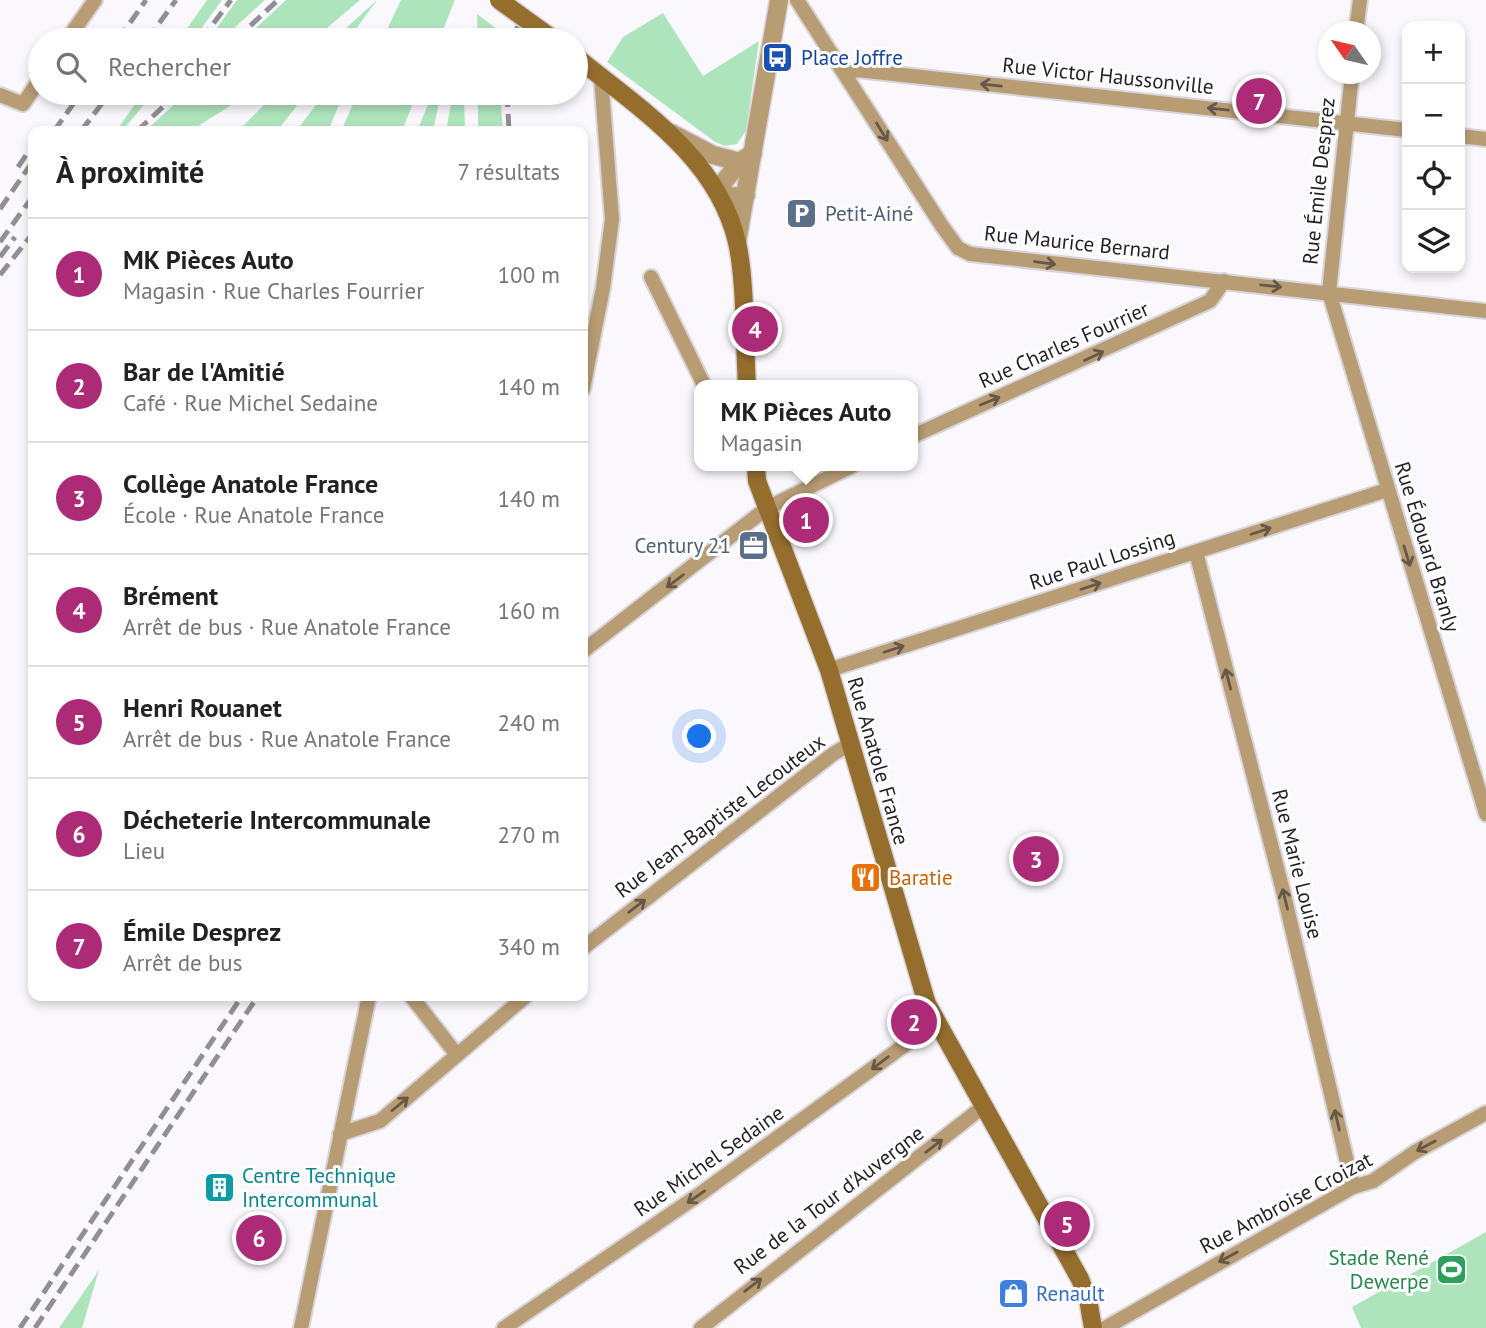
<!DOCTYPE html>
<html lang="fr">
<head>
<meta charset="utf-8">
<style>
  body { margin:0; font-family:"PT Sans",sans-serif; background:#f2f2f2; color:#222 }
  .controls { position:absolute; right:21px; top:21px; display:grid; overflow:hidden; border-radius:14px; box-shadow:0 4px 10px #0003 }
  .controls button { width:63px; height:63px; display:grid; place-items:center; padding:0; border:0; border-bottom:2px solid #e0e0e0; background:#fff; color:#222; font:35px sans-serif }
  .compass { position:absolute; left:1318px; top:21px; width:63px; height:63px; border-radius:50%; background:#fff; box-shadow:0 4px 10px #0003; rotate:304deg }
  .you { position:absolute; left:700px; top:737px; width:24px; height:24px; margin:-18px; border:5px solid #fff; border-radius:50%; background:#1a73e8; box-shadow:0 0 0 10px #1a73e833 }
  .badge { display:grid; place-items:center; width:46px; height:46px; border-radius:50%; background:#ac2b77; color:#fff; font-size:23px; font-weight:700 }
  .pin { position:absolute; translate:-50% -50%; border:4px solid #fff; box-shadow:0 2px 7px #0006 }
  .popup { position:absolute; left:694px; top:380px; width:224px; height:91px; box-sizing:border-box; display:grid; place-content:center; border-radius:14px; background:#fff; filter:drop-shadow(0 2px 5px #0005); font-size:23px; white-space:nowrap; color:#767676 }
  .popup b { font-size:26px; color:#222 }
  .popup::after { content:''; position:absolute; left:50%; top:100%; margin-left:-14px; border:14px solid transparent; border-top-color:#fff }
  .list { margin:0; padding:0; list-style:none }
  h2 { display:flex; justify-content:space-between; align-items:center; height:91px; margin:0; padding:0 28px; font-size:30px }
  h2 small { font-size:23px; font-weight:400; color:#767676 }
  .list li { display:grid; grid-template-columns:46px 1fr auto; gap:21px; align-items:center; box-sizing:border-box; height:112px; padding:0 28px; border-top:2px solid #e0e0e0 }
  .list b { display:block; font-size:26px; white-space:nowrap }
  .list p { margin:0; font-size:23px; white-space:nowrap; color:#767676 }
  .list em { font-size:23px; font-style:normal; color:#767676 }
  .icon { flex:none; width:38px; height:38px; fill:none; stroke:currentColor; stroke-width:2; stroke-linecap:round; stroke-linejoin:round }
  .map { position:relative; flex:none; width:1486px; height:1328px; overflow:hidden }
  .search { position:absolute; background:#fff; box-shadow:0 4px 10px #0003; left:28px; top:28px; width:560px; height:77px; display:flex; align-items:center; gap:18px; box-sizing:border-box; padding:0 24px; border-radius:38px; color:#767676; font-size:26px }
  .panel { position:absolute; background:#fff; box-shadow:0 4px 10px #0003; left:28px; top:126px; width:560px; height:875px; border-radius:14px }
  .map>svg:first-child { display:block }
</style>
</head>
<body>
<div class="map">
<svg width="1486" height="1328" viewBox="0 0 1486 1328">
  <rect width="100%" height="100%" fill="#fbf8fd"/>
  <path fill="#aee4bc" d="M207 0H222L193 40H179Z
    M237 0H265L221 40H208Z
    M286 0H360L313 40H243Z
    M377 0 348 40H333Z
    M401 0H455L439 40H382Z
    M663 13 703 76 759 41 746 131 737 144 725 146 715 142 607 62 623 37Z
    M477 14 497 29 498 40H478Z
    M143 93H154L122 131H116Z
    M187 93H251L190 131H145Z
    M276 93H307L277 131H238Z
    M325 93H344L328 131H296Z
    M358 93H417L402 131H341Z
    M433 93H441L433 131H417Z
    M453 93H464L465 131H446Z
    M478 93H500L503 131H478Z
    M1486 1232V1328H1361L1352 1307Z
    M99 1270 82 1328H59Z"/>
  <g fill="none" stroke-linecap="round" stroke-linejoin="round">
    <defs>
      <path id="minor" d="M797 0 942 226 958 248 970 254 1486 311
        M1356 32 1360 0
        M67 40 95 0
        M846 74 857 70 1407 130
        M1352 74 1329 292 1486 814
        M0 95 23 104 40 79
        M1460 136 1486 139
        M651 277 704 385
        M583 389 603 288 612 219 601 77
        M913 436 1210 301 1224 281
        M1196 552 1283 891 1353 1187
        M583 651 767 508 852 466
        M829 670 1387 490
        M583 948 833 754 850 744
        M411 996 457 1055
        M340 1134 380 1121 526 996
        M301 1328 369 996
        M504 1328 700 1194 935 1023
        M701 1328 984 1106
        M1105 1328 1353 1187 1373 1181 1415 1152 1486 1113"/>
      <path id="tertiary" d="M671 133 713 155 740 162
        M746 195 732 197 717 190 740 162 753 153
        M737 242 779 0"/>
      <path id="secondary" d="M576 57C639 108 717 157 737 242 746 283 744 341 747 385
        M756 466 757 481 829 670 927 1004 1080 1279 1088 1299 1093 1328"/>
    </defs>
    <use href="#minor" stroke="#d8d5db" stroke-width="18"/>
    <use href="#tertiary" stroke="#d8d5db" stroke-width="21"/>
    <use href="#secondary" stroke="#d8d5db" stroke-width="21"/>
    <use href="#minor" stroke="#b79c74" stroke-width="14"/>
    <use href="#tertiary" stroke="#b79c74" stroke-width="18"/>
    <use href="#secondary" stroke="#956e2e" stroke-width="18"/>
    <path stroke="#928e94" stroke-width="5" stroke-dasharray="14 7" stroke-linecap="butt" d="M118 40 146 0
      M147 40 176 0
      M201 40 231 0
      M235 40 278 0
      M516 40 520 0
      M507 93 509 131
      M54 131 81 93
      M81 131 110 93
      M137 131 178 93
      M18 167 33 145
      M0 209 33 161
      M0 242 33 196
      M0 257 15 237
      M0 275 33 233
      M20 1328 242 996
      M35 1328 258 996"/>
    <defs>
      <path id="secondary-bridge" d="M499 0 553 39"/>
    </defs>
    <use href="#secondary-bridge" stroke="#d8d5db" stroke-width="21" stroke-linecap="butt"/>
    <use href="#secondary-bridge" stroke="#956e2e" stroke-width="18"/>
  </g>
  <defs><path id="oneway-shaft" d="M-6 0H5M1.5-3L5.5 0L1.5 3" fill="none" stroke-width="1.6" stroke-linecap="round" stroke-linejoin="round" transform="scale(1.75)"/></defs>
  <g stroke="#665749">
    <use href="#oneway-shaft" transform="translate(991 85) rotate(-174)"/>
    <use href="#oneway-shaft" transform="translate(1218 109) rotate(-174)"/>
    <use href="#oneway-shaft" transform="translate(882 132) rotate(58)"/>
    <use href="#oneway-shaft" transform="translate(1045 263) rotate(7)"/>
    <use href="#oneway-shaft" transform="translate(1271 286) rotate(6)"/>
    <use href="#oneway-shaft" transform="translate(1094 356) rotate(-25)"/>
    <use href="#oneway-shaft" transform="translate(990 401) rotate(-22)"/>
    <use href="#oneway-shaft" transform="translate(1261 531) rotate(-18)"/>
    <use href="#oneway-shaft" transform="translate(1407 556) rotate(73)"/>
    <use href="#oneway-shaft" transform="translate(675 581) rotate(143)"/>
    <use href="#oneway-shaft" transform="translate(1091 586) rotate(-18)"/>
    <use href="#oneway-shaft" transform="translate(894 649) rotate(-18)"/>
    <use href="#oneway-shaft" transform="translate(1228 679) rotate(-105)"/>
    <use href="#oneway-shaft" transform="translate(1285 899) rotate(-104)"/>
    <use href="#oneway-shaft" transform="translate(637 906) rotate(-38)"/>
    <use href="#oneway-shaft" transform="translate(880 1063) rotate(143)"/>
    <use href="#oneway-shaft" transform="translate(400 1104) rotate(-40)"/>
    <use href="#oneway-shaft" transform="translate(1337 1120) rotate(-103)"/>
    <use href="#oneway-shaft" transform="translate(934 1146) rotate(-38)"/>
    <use href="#oneway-shaft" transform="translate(1426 1146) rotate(152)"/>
    <use href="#oneway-shaft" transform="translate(696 1197) rotate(145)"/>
    <use href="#oneway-shaft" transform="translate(1228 1257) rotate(151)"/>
    <use href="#oneway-shaft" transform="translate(753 1285) rotate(-37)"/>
  </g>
  <defs>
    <symbol id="bus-square" viewBox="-11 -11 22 22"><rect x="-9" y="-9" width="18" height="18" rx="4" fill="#1a4fb4" stroke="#fff"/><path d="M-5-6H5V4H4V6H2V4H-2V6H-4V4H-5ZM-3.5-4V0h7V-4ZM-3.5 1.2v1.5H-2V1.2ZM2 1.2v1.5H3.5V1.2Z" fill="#fff"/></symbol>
    <symbol id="parking-square" viewBox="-11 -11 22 22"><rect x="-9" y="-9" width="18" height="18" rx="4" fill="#5c6f8a" stroke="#fff"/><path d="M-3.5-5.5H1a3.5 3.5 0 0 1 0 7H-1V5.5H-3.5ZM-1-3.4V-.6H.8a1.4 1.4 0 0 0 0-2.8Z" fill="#fff"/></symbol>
    <symbol id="office-square" viewBox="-11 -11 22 22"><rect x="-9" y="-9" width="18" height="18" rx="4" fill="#5c6f8a" stroke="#fff"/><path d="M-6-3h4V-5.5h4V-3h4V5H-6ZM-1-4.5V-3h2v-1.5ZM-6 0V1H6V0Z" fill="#fff"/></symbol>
    <symbol id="restaurant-square" viewBox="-11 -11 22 22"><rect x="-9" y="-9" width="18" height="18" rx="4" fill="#e8710a" stroke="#fff"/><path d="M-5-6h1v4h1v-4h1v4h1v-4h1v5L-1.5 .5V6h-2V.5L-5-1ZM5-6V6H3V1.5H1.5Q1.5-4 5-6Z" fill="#fff"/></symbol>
    <symbol id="building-square" viewBox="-11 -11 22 22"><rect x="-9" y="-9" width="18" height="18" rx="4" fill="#0f9aa8" stroke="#fff"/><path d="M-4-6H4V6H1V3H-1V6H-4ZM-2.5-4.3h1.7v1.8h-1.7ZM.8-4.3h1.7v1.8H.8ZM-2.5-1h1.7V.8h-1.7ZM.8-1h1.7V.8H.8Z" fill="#fff"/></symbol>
    <symbol id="stadium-square" viewBox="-11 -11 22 22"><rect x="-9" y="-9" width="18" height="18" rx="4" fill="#2e9e5b" stroke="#fff"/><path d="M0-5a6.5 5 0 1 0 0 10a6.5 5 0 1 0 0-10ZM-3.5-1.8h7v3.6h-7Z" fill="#fff"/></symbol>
    <symbol id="shop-square" viewBox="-11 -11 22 22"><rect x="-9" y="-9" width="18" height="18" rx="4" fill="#3f7fe0" stroke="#fff"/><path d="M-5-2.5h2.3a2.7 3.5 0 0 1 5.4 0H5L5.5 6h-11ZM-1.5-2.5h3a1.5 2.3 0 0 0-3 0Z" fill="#fff"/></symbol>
  </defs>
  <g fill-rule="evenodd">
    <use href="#bus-square" x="760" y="40" width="35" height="35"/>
    <use href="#parking-square" x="784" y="196" width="35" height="35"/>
    <use href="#office-square" x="736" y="528" width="35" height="35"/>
    <use href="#restaurant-square" x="848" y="860" width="35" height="35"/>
    <use href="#building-square" x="202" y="1170" width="35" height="35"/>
    <use href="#stadium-square" x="1434" y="1252" width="35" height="35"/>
    <use href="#shop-square" x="996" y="1276" width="35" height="35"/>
  </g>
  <g text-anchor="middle" stroke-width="6" stroke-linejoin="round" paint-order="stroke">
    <g font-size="21" fill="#164399" stroke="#fff" text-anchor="start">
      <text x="801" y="65">Place Joffre</text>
    </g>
    <g font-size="21" fill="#231e26" stroke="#fff">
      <text transform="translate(1108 76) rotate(6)" y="7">Rue Victor Haussonville</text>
      <text transform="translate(1319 181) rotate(-84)" y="7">Rue Émile Desprez</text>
      <text transform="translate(1077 243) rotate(6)" y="7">Rue Maurice Bernard</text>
      <text transform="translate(1064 345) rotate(-24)" y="7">Rue Charles Fourrier</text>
      <text transform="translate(1427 547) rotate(73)" y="7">Rue Édouard Branly</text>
      <text transform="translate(1102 560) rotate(-18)" y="7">Rue Paul Lossing</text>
      <text transform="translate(878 761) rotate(74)" y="7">Rue Anatole France</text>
      <text transform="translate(720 816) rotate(-37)" y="7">Rue Jean-Baptiste Lecouteux</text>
      <text transform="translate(1297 864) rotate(76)" y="7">Rue Marie Louise</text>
      <text transform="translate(709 1161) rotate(-35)" y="7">Rue Michel Sedaine</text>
      <text transform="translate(829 1200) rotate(-37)" y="7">Rue de la Tour d'Auvergne</text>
      <text transform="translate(1286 1203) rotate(-28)" y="7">Rue Ambroise Croizat</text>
    </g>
    <g font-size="21" fill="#4e5e75" stroke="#fff" text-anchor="start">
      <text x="825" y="221">Petit-Ainé</text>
      <text x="731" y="553" text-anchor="end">Century 21</text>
    </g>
    <g font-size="21" fill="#c56008" stroke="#fff" text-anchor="start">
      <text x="889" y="885">Baratie</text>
    </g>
    <g font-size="21" fill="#0d838f" stroke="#fff" text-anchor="start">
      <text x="242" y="1183">Centre Technique<tspan x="242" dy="24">Intercommunal</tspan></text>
    </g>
    <g font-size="21" fill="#27864d" stroke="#fff" text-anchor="end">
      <text x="1429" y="1265">Stade René<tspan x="1429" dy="24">Dewerpe</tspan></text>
    </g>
    <g font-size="21" fill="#366cbe" stroke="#fff" text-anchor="start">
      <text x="1036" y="1301">Renault</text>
    </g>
  </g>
</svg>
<div class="controls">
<button>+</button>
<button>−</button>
<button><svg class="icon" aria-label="locate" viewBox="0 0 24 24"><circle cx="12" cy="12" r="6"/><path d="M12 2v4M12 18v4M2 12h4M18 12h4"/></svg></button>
<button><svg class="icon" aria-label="layers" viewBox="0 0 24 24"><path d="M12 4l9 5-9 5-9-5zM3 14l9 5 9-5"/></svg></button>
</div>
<svg class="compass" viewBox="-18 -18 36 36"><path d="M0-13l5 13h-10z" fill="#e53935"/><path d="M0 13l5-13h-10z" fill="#767676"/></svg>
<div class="you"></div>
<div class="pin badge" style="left:806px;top:520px">1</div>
<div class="popup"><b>MK Pièces Auto</b>Magasin</div>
<div class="pin badge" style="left:914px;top:1022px">2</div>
<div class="pin badge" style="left:1036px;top:859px">3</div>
<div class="pin badge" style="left:755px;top:329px">4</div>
<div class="pin badge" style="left:1067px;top:1224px">5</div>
<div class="pin badge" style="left:259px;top:1238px">6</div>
<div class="pin badge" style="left:1259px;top:101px">7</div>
<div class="search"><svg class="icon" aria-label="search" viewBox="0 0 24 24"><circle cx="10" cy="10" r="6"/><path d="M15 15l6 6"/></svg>Rechercher</div>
<section class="panel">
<h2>À proximité<small>7 résultats</small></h2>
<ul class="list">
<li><span class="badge">1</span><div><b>MK Pièces Auto</b><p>Magasin · Rue Charles Fourrier</p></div><em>100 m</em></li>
<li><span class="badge">2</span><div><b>Bar de l'Amitié</b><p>Café · Rue Michel Sedaine</p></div><em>140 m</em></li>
<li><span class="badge">3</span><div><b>Collège Anatole France</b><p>École · Rue Anatole France</p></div><em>140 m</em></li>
<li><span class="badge">4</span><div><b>Brément</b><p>Arrêt de bus · Rue Anatole France</p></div><em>160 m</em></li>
<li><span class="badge">5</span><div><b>Henri Rouanet</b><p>Arrêt de bus · Rue Anatole France</p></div><em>240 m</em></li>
<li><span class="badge">6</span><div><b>Décheterie Intercommunale</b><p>Lieu</p></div><em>270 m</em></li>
<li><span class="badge">7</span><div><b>Émile Desprez</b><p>Arrêt de bus</p></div><em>340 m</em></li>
</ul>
</section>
</div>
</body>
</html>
